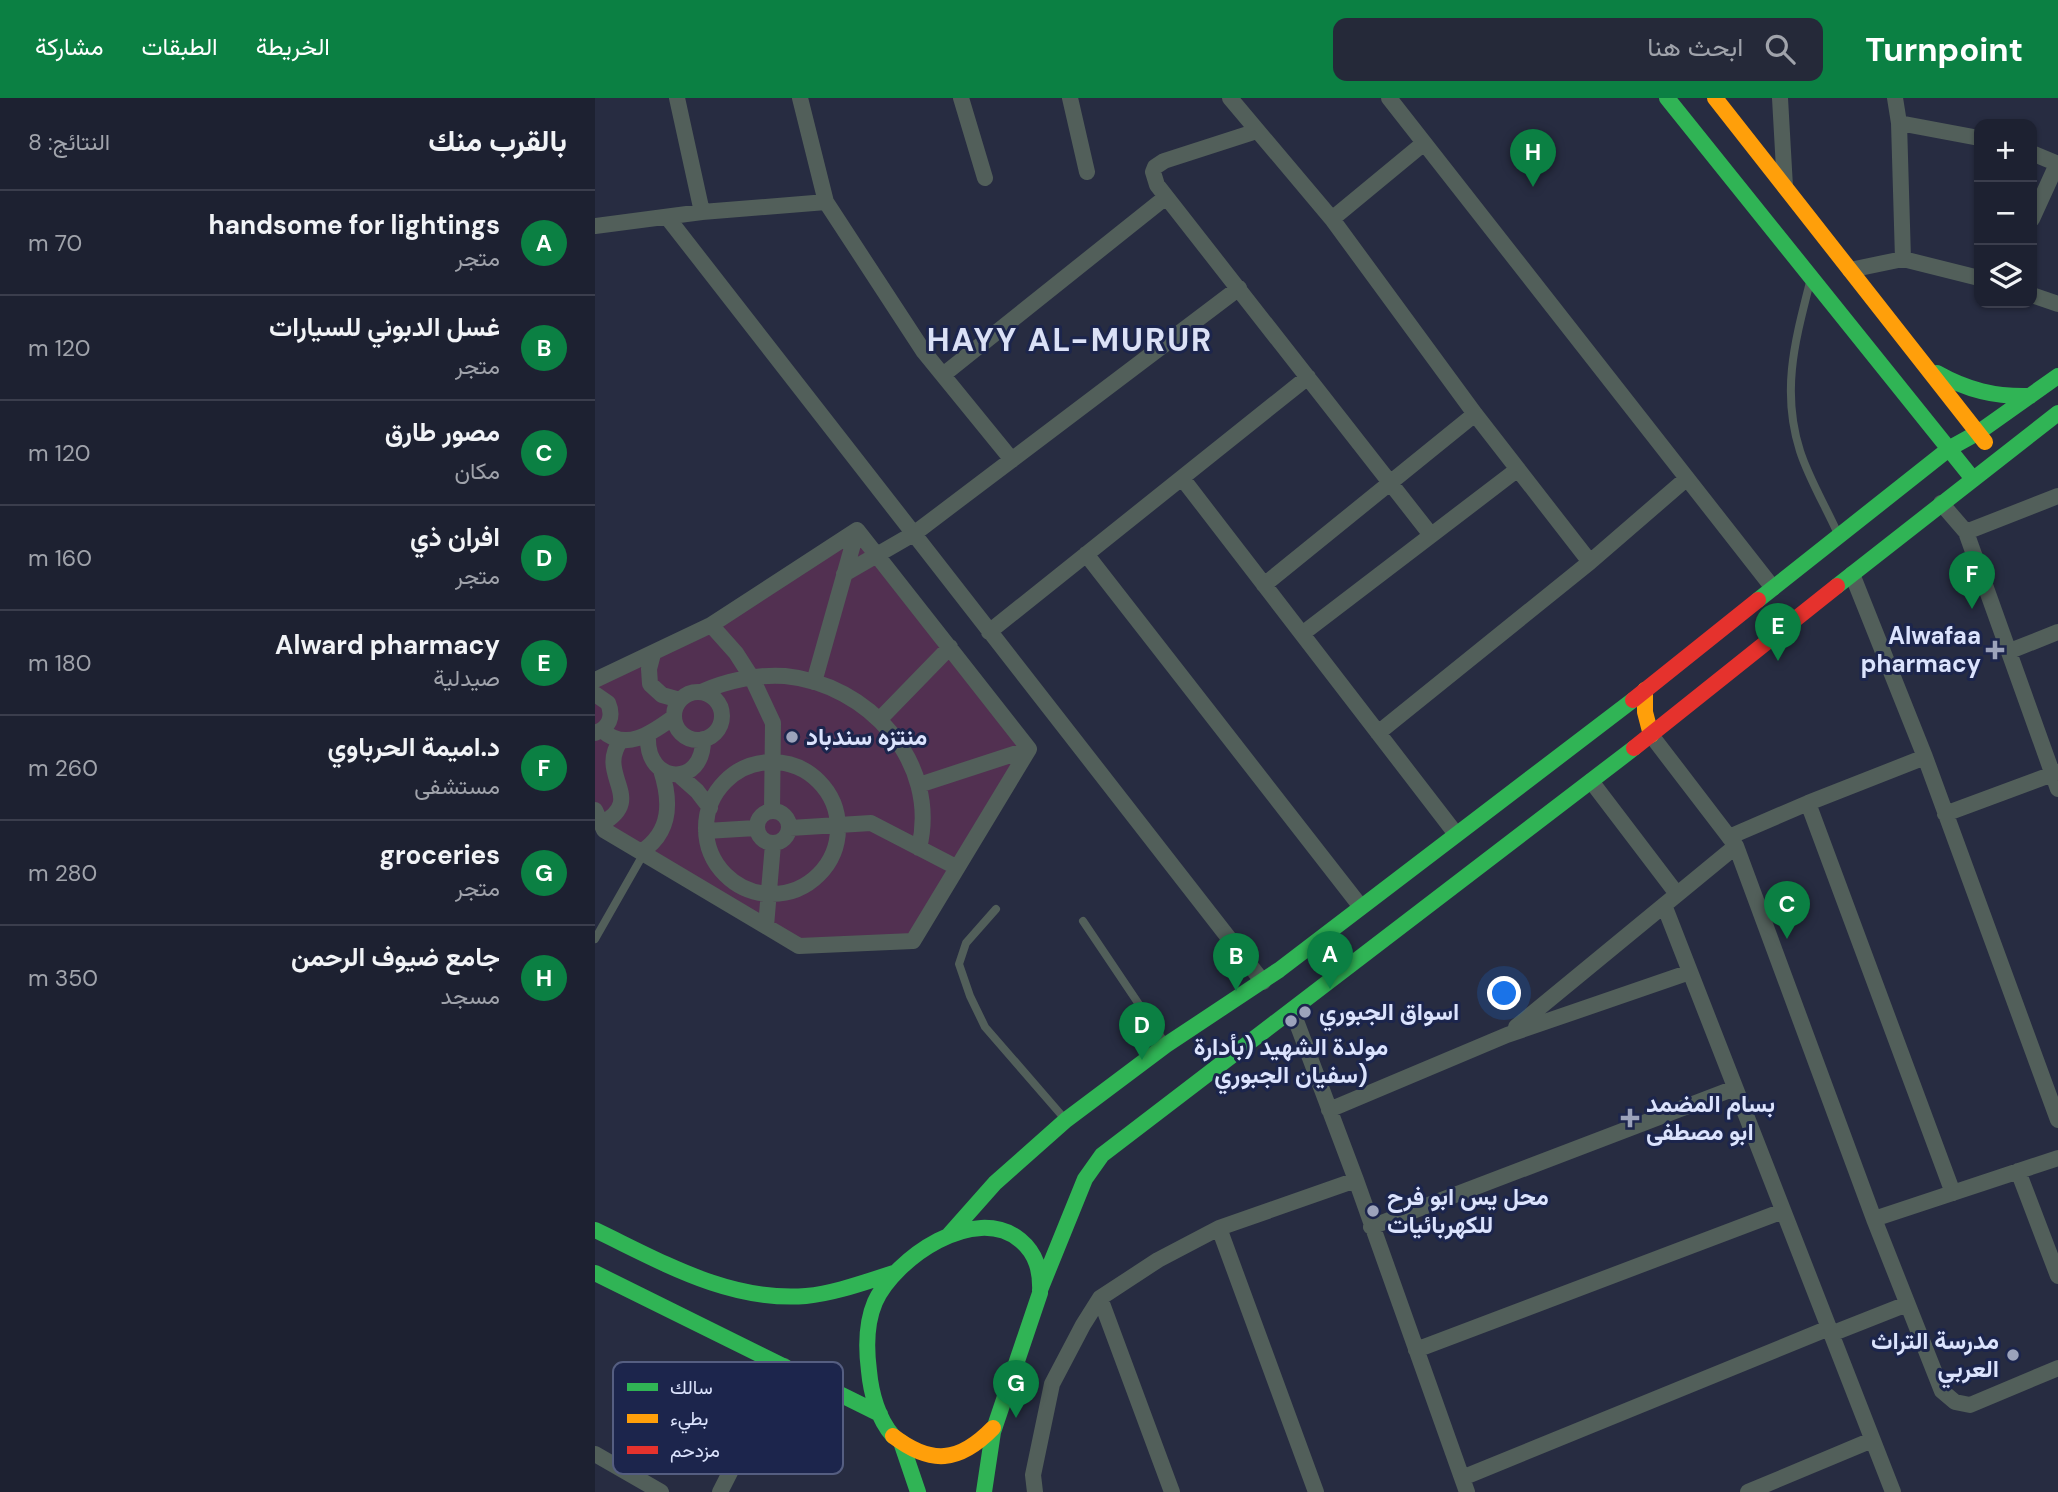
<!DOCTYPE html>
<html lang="ar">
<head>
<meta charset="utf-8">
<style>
  body { margin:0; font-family:"DM Sans",Vazirmatn,sans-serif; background:#252939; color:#f1f3f6; direction:rtl }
  .controls { position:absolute; right:21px; top:21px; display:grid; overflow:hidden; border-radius:14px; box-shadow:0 2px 5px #0004 }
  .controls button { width:63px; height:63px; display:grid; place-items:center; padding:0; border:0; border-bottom:2px solid #3b3e4d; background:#1d2131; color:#f1f3f6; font:35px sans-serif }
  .you { position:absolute; left:910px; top:896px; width:24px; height:24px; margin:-18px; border:5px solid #fff; border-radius:50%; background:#1a73e8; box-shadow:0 0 0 10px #1a73e833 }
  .badge { display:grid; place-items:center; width:46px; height:46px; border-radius:50%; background:#0b8043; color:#fff; font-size:23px; font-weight:700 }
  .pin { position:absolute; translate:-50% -58px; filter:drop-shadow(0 2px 4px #0008) }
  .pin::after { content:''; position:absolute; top:37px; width:24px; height:21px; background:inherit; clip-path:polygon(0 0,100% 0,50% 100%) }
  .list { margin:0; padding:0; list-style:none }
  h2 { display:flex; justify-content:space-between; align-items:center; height:91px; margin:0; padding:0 28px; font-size:30px }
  h2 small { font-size:23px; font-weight:400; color:#a0a3ab }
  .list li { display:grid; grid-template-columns:46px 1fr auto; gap:21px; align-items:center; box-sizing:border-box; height:105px; padding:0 28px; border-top:2px solid #3b3e4d }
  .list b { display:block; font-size:26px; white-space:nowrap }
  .list p { margin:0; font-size:23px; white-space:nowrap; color:#a0a3ab }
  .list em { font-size:23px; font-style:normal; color:#a0a3ab }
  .icon { flex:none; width:38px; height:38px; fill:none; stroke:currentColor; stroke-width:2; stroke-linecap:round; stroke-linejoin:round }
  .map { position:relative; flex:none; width:1463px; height:1394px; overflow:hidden; direction:ltr }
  header { display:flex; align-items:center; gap:42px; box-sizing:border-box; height:98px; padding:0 35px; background:#0b8043; color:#fff }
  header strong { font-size:33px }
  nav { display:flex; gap:38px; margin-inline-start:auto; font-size:24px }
  .search { width:490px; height:63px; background:#252939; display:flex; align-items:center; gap:18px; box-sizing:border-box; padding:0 24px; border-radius:14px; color:#a0a3ab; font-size:26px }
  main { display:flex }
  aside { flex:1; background:#1d2131 }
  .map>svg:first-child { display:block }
</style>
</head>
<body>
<header>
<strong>Turnpoint</strong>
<div class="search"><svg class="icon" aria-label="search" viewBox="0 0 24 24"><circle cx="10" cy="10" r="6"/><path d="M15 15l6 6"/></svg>ابحث هنا</div>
<nav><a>الخريطة</a><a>الطبقات</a><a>مشاركة</a></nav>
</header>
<main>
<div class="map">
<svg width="1463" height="1394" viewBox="0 0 1463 1394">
  <rect width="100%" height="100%" fill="#272c41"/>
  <path fill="#523051" d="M264 428 438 651 320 845 202 851 7 733 0 716V579L115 524Z"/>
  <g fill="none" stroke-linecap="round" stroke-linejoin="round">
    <path stroke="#525f5a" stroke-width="8" d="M1215 184C1200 243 1186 293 1205 353 1214 381 1231 409 1243 436
      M401 811 371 845 364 866 375 898 390 929 469 1020
      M488 823 570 945
      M0 841 49 755"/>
    <path stroke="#525f5a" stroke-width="16" d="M82 0 107 114
      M205 0 231 104 329 254 417 362
      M366 0 390 80
      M475 0 492 74
      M635 0 737 121 880 316 995 464
      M794 0 1178 490
      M1185 0 1190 89
      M1300 0 1304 25 1308 161
      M1304 25 1384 40
      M662 33 569 63 560 69 558 74 562 87 836 437
      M1437 55 1463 66
      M72 119 668 884
      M737 121 829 45
      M1437 121 1462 66
      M0 128 107 114 231 104
      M1255 172 1308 161 1384 180
      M1437 197 1463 206
      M348 277 571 99
      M587 380 861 736
      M1346 405 1371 434 1463 691
      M262 432 434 651
      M1371 434 1463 398
      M491 456 766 809
      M249 476 320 435 644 190
      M1257 476 1330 659 1463 1022
      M669 487 880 316
      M116 527 141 555 157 580 178 625 177 713
      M394 534 713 279
      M707 536 923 371
      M1415 553 1463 534
      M58 556 54 571 55 586 67 597 85 602
      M0 582 116 527 262 432
      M219 584 262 432
      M106 594C131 583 162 576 190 578 273 586 345 664 324 750
      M79 618a24 24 0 1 1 48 0a24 24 0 1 1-48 0Z
      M0 596 13 605C19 619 14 630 0 635
      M285 621 355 549
      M7 632C31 655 58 634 79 619
      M783 635 995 464 1091 381
      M1056 637 1141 748 1279 1121 1347 1293 1360 1304 1375 1307 1463 1270
      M53 639C51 687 109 690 108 641
      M1330 659 1213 705 1358 1095
      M111 730a66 66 0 1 1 132 0a66 66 0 1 1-132 0Z
      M84 677 102 693 115 710
      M996 683 1082 796
      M324 687 434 651
      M0 712 9 732 204 848 318 843 434 651
      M162 729a16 16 0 1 1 32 0a16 16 0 1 1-32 0Z
      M1350 716 1463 674
      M6 726C53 700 0 678 26 642
      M195 730 276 725 361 769
      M111 733 161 730
      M1134 739 1213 705
      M46 754C77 734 76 703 66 672
      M1069 807 1298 1394
      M171 828 178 746
      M697 912 761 1082 872 1394
      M921 929 1141 748
      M734 1012 912 937 1095 874
      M1423 1073 1463 1178
      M1279 1121 1463 1060
      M776 1129 1140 990
      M624 1130 721 1394
      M505 1200 577 1394
      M1236 1236 1312 1206
      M821 1252 1188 1113
      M0 1356 66 1394
      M867 1380 1234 1230
      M125 1394 189 1268
      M440 1394 438 1377 457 1286 488 1227 505 1200 563 1162 624 1130 761 1082
      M1153 1394 1277 1342"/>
    <path stroke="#30b455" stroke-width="16" d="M1072 0 1378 381
      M1342 275C1372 292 1400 299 1435 298
      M1242 488 1463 315
      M1163 502 1355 350 1384 334 1463 278
      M0 1132C67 1164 134 1204 211 1198 241 1195 270 1184 299 1175
      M353 1138 400 1085 471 1022 571 947 684 872 1038 602
      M0 1175 285 1316
      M445 1192 490 1081 507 1057 1039 650
      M298 1338C283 1321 276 1295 274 1273 271 1250 271 1225 280 1204 300 1160 380 1105 425 1142 442 1156 446 1174 445 1195L398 1334 389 1394
      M306 1344 323 1394"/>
    <path stroke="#ff9f0a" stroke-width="16" d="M1120 0 1390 344
      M1050 592V614L1056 637
      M298 1338C336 1367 364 1365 398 1330"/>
    <path stroke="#e5322d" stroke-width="16" d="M1038 602 1163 502
      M1039 650 1242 488"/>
  </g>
  <g fill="#9ca3bb" stroke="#1c254c" stroke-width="2.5">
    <path d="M1396.5 541.5h7v7h7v7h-7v7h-7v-7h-7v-7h7z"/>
    <circle cx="197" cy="639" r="7"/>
    <circle cx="710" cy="914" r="7"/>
    <circle cx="696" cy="923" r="7"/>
    <path d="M1031.5 1009.5h7v7h7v7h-7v7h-7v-7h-7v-7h7z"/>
    <circle cx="778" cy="1113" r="7"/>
    <circle cx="1418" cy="1257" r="7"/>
  </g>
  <g text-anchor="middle" stroke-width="6" stroke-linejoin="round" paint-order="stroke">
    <g font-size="24" font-weight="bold" fill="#dbe3fd" stroke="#1c254c" text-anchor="start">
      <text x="1386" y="546" text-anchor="end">Alwafaa<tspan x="1386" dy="28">pharmacy</tspan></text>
      <text x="211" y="647">منتزه سندباد</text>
      <text x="724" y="922">اسواق الجبوري</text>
      <text x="696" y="957" text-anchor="middle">مولدة الشهيد (بأدارة<tspan x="696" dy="28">سفيان الجبوري)</tspan></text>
      <text x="1051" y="1014">بسام المضمد<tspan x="1051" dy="28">ابو مصطفى</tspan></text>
      <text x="792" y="1107">محل يس ابو فرح<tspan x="792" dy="28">للكهربائيات</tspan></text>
      <text x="1404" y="1251" text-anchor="end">مدرسة التراث<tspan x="1404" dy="28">العربي</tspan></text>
    </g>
    <g font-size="32" font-weight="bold" letter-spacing="2" fill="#dbe1f6" stroke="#1c254c">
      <text x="475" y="253">HAYY AL-MURUR</text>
    </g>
  </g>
  <rect x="18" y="1264" width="230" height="112" rx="10" fill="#1c254c" stroke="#555e81" stroke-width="2"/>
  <rect x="32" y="1285" width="31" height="8" fill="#30b455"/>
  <rect x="32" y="1316" width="31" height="9" fill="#ff9f0a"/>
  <rect x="32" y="1348" width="31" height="8" fill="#e5322d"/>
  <g font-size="19" fill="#dbe3fd">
    <text x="75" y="1296">سالك</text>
    <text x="75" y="1327">بطيء</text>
    <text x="75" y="1359">مزدحم</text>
  </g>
</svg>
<div class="controls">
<button>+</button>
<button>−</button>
<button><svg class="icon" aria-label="layers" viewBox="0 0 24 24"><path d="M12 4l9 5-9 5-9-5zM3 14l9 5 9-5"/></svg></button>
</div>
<div class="you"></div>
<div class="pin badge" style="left:735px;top:891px">A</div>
<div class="pin badge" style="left:641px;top:893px">B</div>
<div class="pin badge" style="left:1192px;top:841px">C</div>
<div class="pin badge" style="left:547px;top:962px">D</div>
<div class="pin badge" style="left:1183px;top:563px">E</div>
<div class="pin badge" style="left:1377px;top:511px">F</div>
<div class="pin badge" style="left:421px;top:1320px">G</div>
<div class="pin badge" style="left:938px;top:89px">H</div>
</div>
<aside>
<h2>بالقرب منك<small>النتائج: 8</small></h2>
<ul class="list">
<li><span class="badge">A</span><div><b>handsome for lightings</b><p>متجر</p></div><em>70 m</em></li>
<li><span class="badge">B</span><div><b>غسل الدبوني للسيارات</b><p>متجر</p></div><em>120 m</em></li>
<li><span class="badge">C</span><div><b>مصور طارق</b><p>مكان</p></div><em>120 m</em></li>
<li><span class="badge">D</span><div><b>افران ذي</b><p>متجر</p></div><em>160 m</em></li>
<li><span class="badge">E</span><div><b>Alward pharmacy</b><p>صيدلية</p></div><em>180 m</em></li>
<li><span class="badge">F</span><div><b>د.اميمة الحرباوي</b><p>مستشفى</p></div><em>260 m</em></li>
<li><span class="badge">G</span><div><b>groceries</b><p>متجر</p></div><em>280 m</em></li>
<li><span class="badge">H</span><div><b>جامع ضيوف الرحمن</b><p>مسجد</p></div><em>350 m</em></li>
</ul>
</aside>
</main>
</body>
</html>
